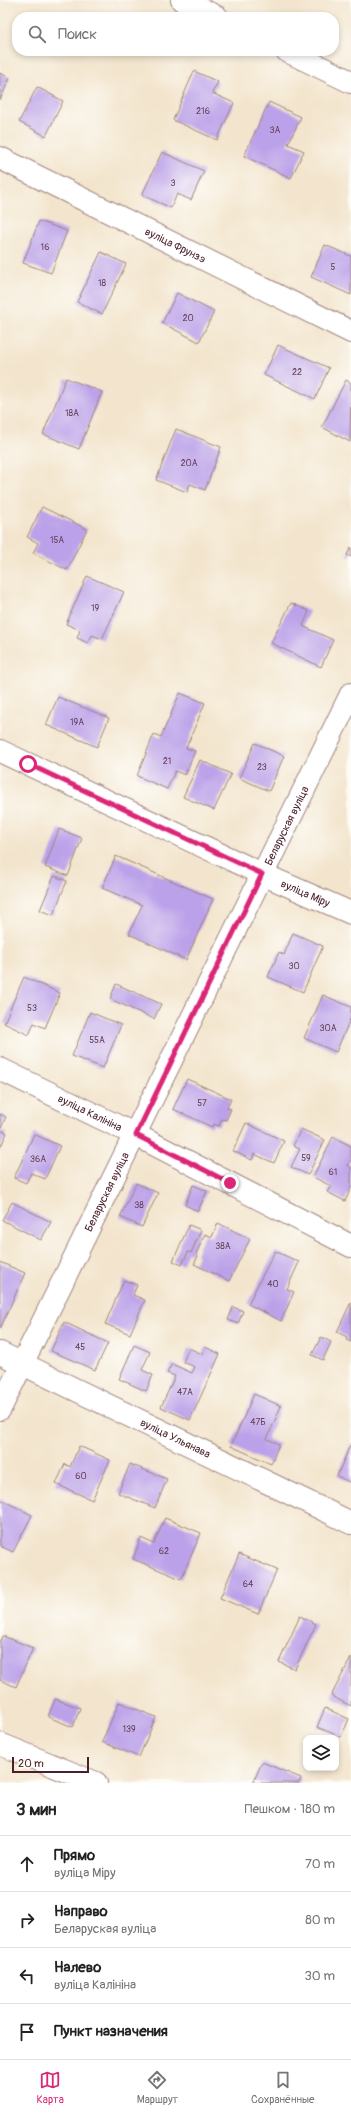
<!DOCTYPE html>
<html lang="ru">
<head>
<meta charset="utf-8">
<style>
  body { margin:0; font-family:Pangolin,sans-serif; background:#f6f6f6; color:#222 }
  .controls { position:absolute; right:12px; bottom:12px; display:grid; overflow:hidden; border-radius:8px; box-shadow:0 2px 6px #0003 }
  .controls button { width:36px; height:36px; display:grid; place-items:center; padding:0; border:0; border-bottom:1px solid #e0e0e0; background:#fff; color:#222; font:20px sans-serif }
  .scale { position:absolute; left:12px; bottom:10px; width:77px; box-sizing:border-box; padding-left:4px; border:2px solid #4a1f2b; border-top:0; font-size:11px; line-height:14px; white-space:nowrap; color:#4a1f2b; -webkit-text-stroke:3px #fdfcf7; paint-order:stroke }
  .stop { position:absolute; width:12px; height:12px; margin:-9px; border:3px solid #db2777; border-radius:50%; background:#fff }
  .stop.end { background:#db2777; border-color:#fff; box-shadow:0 1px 4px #0008 }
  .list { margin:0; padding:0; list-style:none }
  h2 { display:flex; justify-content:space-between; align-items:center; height:52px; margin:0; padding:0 16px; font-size:17px }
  h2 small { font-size:13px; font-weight:400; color:#767676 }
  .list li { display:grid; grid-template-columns:26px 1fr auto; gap:12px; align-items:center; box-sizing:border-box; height:56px; padding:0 16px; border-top:1px solid #e0e0e0 }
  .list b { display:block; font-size:15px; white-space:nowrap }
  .list p { margin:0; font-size:13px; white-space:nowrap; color:#767676 }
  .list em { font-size:13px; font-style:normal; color:#767676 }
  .icon { flex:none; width:22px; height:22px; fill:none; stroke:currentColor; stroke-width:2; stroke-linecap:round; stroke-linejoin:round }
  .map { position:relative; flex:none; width:351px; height:1783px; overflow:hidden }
  .search { position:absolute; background:#fff; box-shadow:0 2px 6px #0003; left:12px; right:12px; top:12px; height:44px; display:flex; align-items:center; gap:10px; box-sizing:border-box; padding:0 14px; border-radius:16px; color:#767676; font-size:15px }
  .sheet { height:276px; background:#fff }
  nav { display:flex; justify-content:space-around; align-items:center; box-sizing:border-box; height:56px; border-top:1px solid #e0e0e0; background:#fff; font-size:11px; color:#767676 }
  nav a { display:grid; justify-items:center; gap:2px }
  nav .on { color:#db2777 }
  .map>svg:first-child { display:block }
</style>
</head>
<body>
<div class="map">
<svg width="351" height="1783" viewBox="0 0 351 1783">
  <rect width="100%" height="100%" fill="#fdfcf7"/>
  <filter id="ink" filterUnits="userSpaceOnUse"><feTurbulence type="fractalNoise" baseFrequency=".025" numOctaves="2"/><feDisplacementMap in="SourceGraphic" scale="8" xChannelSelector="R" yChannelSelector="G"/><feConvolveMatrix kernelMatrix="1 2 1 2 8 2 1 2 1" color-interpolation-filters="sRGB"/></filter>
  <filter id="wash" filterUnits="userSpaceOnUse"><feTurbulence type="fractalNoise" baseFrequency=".012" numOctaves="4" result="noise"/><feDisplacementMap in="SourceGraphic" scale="16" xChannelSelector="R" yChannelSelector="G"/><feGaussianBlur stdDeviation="0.9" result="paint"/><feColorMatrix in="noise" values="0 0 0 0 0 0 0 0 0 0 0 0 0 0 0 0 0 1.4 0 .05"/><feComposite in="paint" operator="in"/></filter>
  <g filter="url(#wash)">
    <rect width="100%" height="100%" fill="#f3e5cd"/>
    <g id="blocks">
      <path fill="#bba1e9" d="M194 71 218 82 212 93 234 103 217 140 173 120Z
        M0 73 10 78 0 100Z
        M37 87 63 101 46 136 19 122Z
        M269 102 301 117 288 144 304 151 291 178 244 156Z
        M162 152 204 171 191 200 177 194 171 208 142 195Z
        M39 221 67 231 51 273 23 263Z
        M325 245 351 256V295L311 277Z
        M101 252 126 264 102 314 77 302Z
        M177 293 214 312 199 342 162 323Z
        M278 345 329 368 315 399 264 375Z
        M66 378 102 392 79 449 43 434Z
        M346 380 351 383 350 442 322 427Z
        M176 429 221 447 205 490 190 484 187 492 156 480Z
        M42 507 87 529 67 570 33 553 38 543 27 537Z
        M351 547V557L347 555Z
        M87 576 124 592 102 639 92 635 88 643 77 638 80 630 66 624Z
        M291 603 309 611 303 626 333 640 321 667 271 643Z
        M180 693 205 703 186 748 195 751 185 775 175 771 167 789 137 776 154 734 161 737Z
        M58 697 109 718 97 747 46 725Z
        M255 743 284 756 269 791 239 778Z
        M200 760 231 774 214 810 183 797Z
        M59 829 82 838 68 876 45 867Z
        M116 856 213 899 186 960 129 934 142 905 102 888Z
        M54 876 67 881 53 915 40 910Z
        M293 933 323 946 303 992 268 977 279 952 284 955Z
        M24 977 60 993 45 1028 34 1023 29 1035 4 1023Z
        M116 984 161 1004 154 1019 110 999Z
        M323 995 351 1007V1017L336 1052 304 1038Z
        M90 1012 121 1025 103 1068 72 1056Z
        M187 1079 231 1099 227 1108 231 1109 226 1120 222 1119 219 1126 213 1124 212 1127 173 1109Z
        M0 1114 6 1117 0 1130 7 1133 0 1148Z
        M246 1123 284 1141 274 1163 254 1154 252 1160 233 1151Z
        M301 1129 325 1140 308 1175 291 1167 300 1149 293 1146Z
        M34 1134 60 1146 45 1179 31 1173 26 1183 14 1178Z
        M333 1137 351 1146V1160L348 1165 351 1167V1188L345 1201 327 1192 331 1186 313 1177Z
        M136 1183 158 1193 142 1227 120 1217Z
        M193 1185 207 1191 198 1211 185 1205Z
        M12 1202 51 1222 41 1240 2 1220Z
        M218 1223 250 1239 229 1281 194 1264 198 1256 196 1254 205 1234 212 1237Z
        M189 1225 201 1230 191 1253 188 1252 182 1265 173 1261Z
        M275 1251 299 1262 287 1289 294 1292 281 1321 248 1304Z
        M0 1262 25 1273 0 1329Z
        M124 1280 137 1285 133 1295 145 1300 130 1334 105 1324Z
        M351 1302V1342L346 1340 347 1337 337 1332Z
        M233 1307 243 1311 238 1324 228 1320Z
        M64 1322 108 1343 95 1370 51 1351Z
        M321 1337 331 1342 323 1360 312 1355Z
        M134 1345 150 1352 142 1370 153 1375 146 1391 119 1379Z
        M205 1347 220 1354 190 1420 161 1407 175 1376 167 1373 172 1364 192 1373 195 1367 183 1362 189 1348 202 1354Z
        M254 1394 281 1406 267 1439 279 1444 271 1464 231 1446Z
        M351 1443V1483L337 1476Z
        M79 1446 110 1460 92 1500 56 1484 65 1464 70 1467Z
        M130 1464 167 1479 155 1508 118 1493Z
        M0 1499 32 1515 13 1552 0 1546Z
        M165 1518 201 1533 181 1579 133 1559 141 1538 154 1544Z
        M239 1554 277 1570 258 1614 220 1598Z
        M300 1616 316 1624 295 1669 279 1662Z
        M3 1636 33 1648 16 1687 0 1680V1642Z
        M351 1658V1706L331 1696Z
        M55 1699 80 1708 73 1727 48 1717Z
        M119 1702 156 1717 139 1757 102 1742Z
        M325 1708 349 1719 341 1737 317 1727Z
        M262 1762 301 1778 299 1783H253Z"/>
    </g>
  </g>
  <g filter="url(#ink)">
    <use href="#blocks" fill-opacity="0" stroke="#9e827c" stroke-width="1"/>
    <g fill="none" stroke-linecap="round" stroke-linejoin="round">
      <defs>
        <g id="minor">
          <path id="s1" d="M0 158 351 332"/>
          <path id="s2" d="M0 751 262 874 351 913"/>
          <path id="s3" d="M0 1069 136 1135 351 1246"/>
          <path id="s4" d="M0 1353 351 1523"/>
          <path id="s5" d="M0 1409 351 694"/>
          <path d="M0 1744 96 1783"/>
        </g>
        <path id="tertiary" d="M182 0 217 17
          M287 51 351 82"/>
      </defs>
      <use href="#minor" stroke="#9e827c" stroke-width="24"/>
      <use href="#tertiary" stroke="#9e827c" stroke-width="24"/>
      <use href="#minor" stroke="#fff" stroke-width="22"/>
      <use href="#tertiary" stroke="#fff" stroke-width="22"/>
    </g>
  </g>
  <g fill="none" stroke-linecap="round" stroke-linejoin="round" filter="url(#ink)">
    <path stroke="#db2777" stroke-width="5" d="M28 764 262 874 136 1135 230 1183"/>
  </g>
  <g text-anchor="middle" stroke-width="3.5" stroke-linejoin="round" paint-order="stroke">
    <g font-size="9" fill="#66405a">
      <text x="203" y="114">216</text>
      <text x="275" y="133">3А</text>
      <text x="173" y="186">3</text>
      <text x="45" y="250">16</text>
      <text x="333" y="270">5</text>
      <text x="102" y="286">18</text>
      <text x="188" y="321">20</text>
      <text x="297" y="375">22</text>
      <text x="72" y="416">18А</text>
      <text x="189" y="466">20А</text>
      <text x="57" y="543">15А</text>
      <text x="95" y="611">19</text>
      <text x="77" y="725">19А</text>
      <text x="167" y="764">21</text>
      <text x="262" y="770">23</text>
      <text x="294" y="969">30</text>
      <text x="32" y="1011">53</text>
      <text x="328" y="1031">30А</text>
      <text x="97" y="1043">55А</text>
      <text x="202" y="1106">57</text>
      <text x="306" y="1161">59</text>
      <text x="38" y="1162">36А</text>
      <text x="333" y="1175">61</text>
      <text x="139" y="1208">38</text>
      <text x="223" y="1249">38А</text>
      <text x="273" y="1287">40</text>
      <text x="80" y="1350">45</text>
      <text x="185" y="1395">47А</text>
      <text x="258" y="1425">47Б</text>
      <text x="81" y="1479">60</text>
      <text x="164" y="1554">62</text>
      <text x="248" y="1587">64</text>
      <text x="129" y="1732">139</text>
    </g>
    <g font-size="11" fill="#4a1f2b" stroke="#fdfcf7">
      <text dy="4" stroke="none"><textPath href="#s1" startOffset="196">вуліца Фрунзэ</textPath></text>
      <text dy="4" stroke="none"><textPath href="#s5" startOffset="650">Беларуская вуліца</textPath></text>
      <text dy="4" stroke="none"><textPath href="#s2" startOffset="337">вуліца Міру</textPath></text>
      <text dy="4" stroke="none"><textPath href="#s3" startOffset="100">вуліца Калініна</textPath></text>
      <text dy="4" stroke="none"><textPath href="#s5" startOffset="242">Беларуская вуліца</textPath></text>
      <text dy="4" stroke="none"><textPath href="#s4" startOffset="195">вуліца Ульянава</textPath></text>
    </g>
  </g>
</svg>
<div class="controls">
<button><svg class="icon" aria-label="layers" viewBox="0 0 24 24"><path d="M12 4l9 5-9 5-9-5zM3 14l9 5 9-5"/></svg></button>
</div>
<div class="scale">20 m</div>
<div class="stop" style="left:28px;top:764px"></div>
<div class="stop end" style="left:230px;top:1183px"></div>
<div class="search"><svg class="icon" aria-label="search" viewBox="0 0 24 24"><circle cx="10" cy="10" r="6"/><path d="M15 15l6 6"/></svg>Поиск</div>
</div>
<section class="sheet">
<h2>3 мин<small>Пешком · 180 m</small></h2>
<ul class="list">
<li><svg class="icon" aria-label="ahead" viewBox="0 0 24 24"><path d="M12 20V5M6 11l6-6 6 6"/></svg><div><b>Прямо</b><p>вуліца Міру</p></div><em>70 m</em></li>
<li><svg class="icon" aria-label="right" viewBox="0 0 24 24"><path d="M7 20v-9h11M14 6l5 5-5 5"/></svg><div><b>Направо</b><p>Беларуская вуліца</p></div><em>80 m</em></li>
<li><svg class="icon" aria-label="left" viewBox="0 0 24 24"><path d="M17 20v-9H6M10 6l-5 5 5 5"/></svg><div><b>Налево</b><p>вуліца Калініна</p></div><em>30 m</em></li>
<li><svg class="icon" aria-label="arrive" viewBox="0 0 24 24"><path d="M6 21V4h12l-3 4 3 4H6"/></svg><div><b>Пункт назначения</b></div></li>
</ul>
</section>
<nav>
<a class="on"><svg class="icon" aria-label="map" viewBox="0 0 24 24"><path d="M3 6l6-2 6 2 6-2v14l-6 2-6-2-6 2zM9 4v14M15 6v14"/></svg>Карта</a>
<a><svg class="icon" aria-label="directions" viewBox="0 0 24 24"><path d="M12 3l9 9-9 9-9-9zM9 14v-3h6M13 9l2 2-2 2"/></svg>Маршрут</a>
<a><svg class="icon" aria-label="saved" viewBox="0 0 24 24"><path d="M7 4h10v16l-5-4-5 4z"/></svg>Сохранённые</a>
</nav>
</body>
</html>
